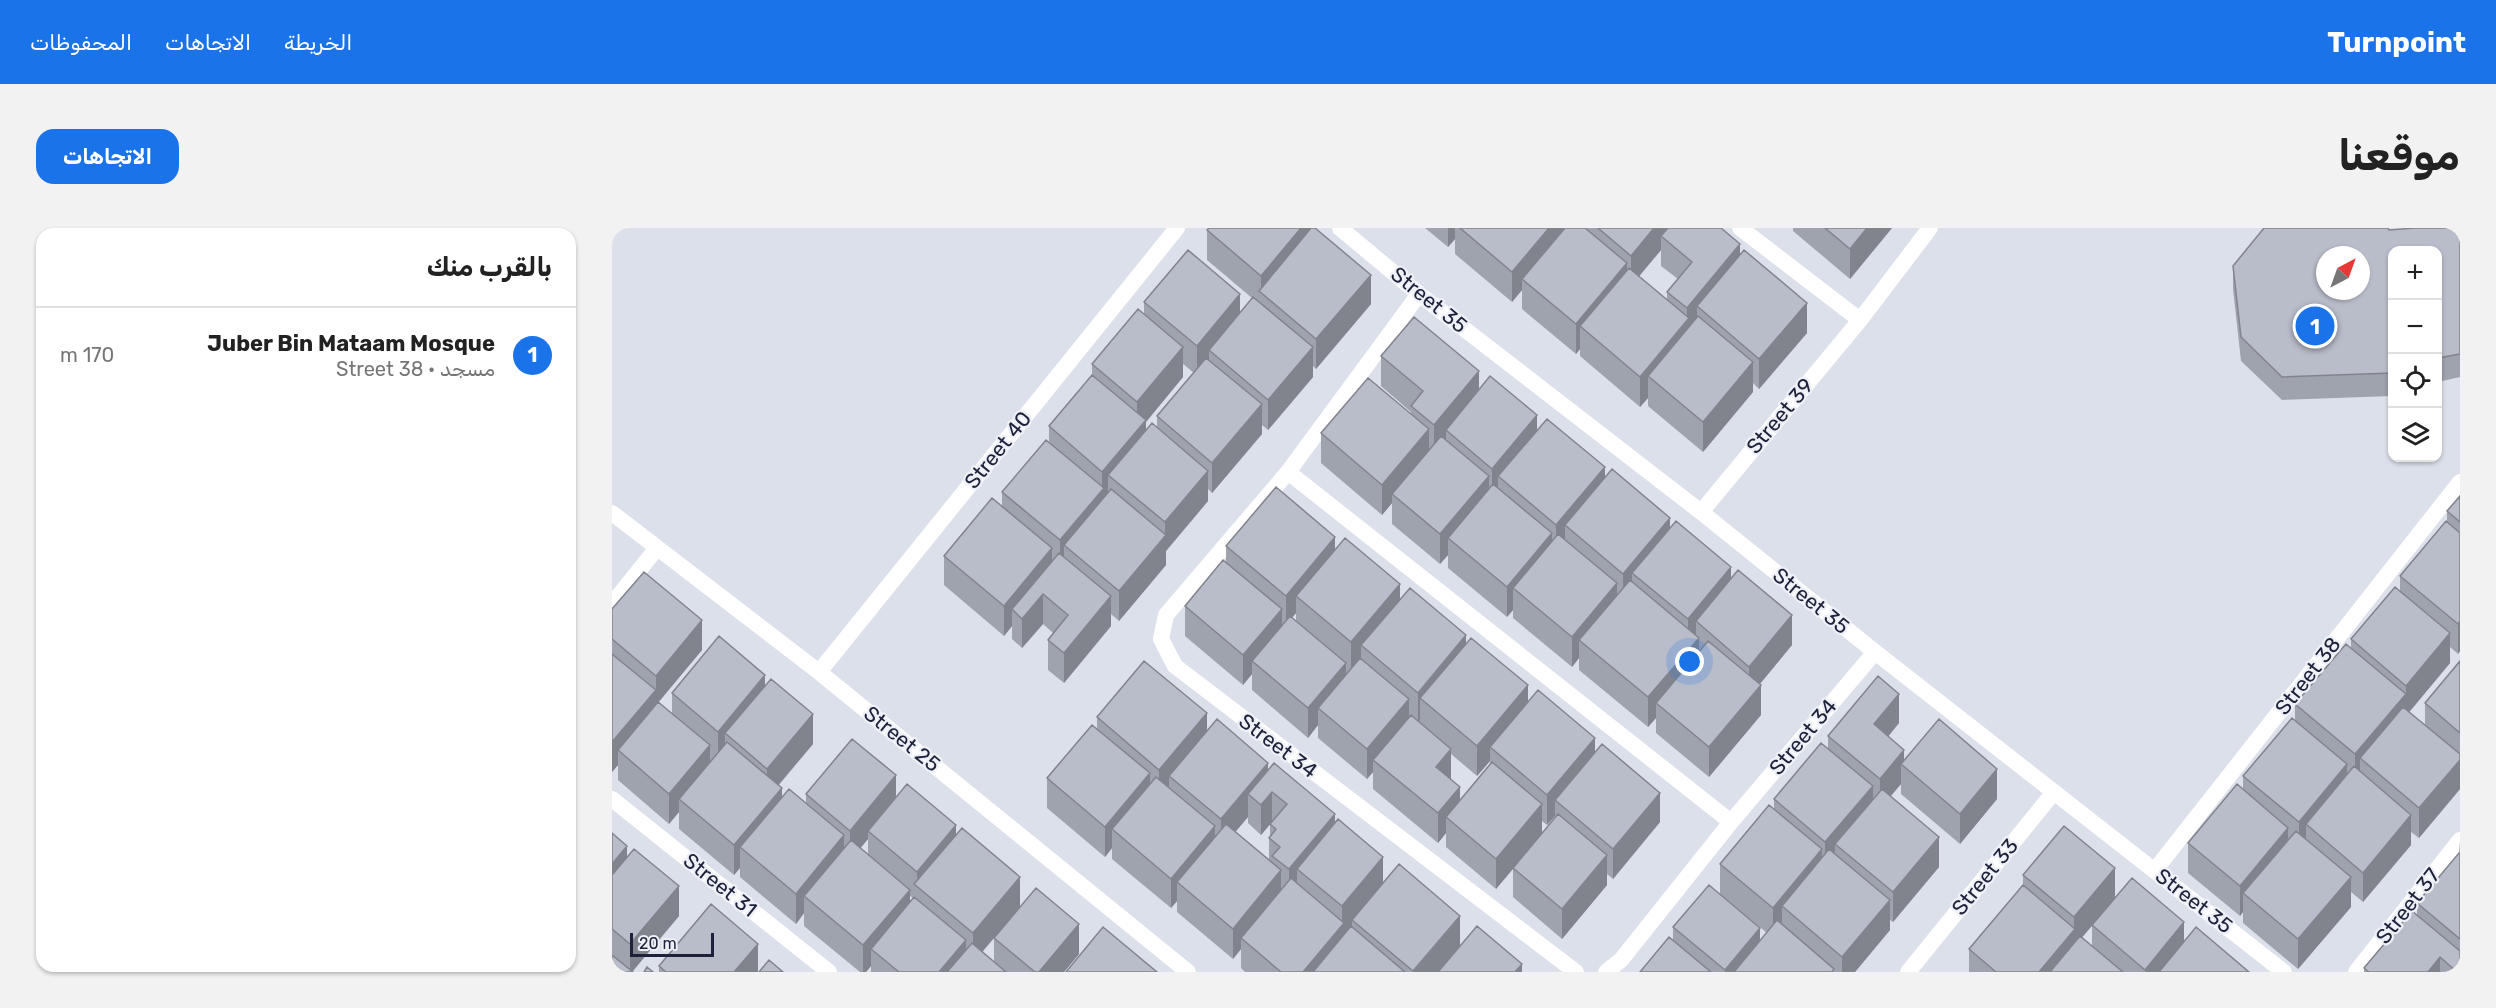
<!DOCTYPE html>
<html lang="ar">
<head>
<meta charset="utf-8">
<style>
  body { margin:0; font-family:Rubik,Cairo,sans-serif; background:#f2f2f2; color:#222; direction:rtl }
  .controls { position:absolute; right:18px; top:18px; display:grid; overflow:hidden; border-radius:12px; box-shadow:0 2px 4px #0004 }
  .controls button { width:54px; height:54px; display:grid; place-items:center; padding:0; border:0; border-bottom:2px solid #e0e0e0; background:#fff; color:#222; font:30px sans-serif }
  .compass { position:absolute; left:1704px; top:18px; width:54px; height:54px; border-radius:50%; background:#fff; box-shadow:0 2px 4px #0004; rotate:41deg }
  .scale { position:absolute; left:18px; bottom:15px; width:84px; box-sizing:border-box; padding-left:6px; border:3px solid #1d213a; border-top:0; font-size:16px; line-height:21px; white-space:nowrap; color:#1d213a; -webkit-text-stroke:4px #edf0f6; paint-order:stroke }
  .you { position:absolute; left:1078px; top:434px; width:21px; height:21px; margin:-15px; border:4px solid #fff; border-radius:50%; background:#1a73e8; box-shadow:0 0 0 9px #1a73e833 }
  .badge { display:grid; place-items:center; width:39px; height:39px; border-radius:50%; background:#1a73e8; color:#fff; font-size:20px; font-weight:700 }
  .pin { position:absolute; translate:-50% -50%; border:3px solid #fff; box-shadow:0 2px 6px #0006 }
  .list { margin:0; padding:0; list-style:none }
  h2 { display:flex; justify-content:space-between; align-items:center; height:78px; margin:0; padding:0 24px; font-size:26px }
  h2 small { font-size:20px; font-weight:400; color:#767676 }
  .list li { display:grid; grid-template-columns:39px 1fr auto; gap:18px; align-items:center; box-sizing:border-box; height:96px; padding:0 24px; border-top:2px solid #e0e0e0 }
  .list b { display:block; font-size:22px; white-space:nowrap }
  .list p { margin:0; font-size:20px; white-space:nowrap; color:#767676 }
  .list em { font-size:20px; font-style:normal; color:#767676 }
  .icon { flex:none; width:33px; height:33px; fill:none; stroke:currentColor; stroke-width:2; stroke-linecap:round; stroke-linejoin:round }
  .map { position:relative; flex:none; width:1848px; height:744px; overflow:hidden; direction:ltr; border-radius:18px }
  header { display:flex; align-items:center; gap:36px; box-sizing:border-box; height:84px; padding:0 30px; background:#1a73e8; color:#fff }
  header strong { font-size:28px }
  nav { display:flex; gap:33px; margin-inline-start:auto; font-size:21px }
  .intro { display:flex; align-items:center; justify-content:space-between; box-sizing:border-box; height:144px; padding:0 36px }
  h1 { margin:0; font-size:42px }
  .button { padding:15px 27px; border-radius:18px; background:#1a73e8; color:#fff; font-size:21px; font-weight:700 }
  main { display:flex; gap:36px; padding:0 36px }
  aside { flex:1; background:#fff; border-radius:18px; box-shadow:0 2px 4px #0004 }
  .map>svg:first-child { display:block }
</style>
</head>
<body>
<header>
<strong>Turnpoint</strong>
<nav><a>الخريطة</a><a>الاتجاهات</a><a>المحفوظات</a></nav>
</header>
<div class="intro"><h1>موقعنا</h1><a class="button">الاتجاهات</a></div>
<main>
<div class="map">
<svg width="1848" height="744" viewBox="0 0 1848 744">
  <rect width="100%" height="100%" fill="#dce0ea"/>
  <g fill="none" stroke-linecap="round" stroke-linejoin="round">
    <path stroke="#fff" stroke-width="16" d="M728 0 807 66 1089 284 1263 424 1672 744
      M1128 0 1248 92
      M807 66 676 244 554 387 549 411 563 438 964 744
      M676 244 1119 594
      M1089 284 1248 92 1318 0
      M0 376 45 320
      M0 571 217 744
      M1543 642 1848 254
      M994 744 1009 732 1119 594 1263 424
      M1296 744 1442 564
      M1744 744 1848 612"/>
    <path stroke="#fff" stroke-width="16" d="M0 285 207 444 576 744
      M207 444 565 0"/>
  </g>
  <path fill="#9fa3ae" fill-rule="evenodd" d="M699 0 759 76 704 141 701 138V149L656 202 650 197V206L600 265 596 261V273L554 323V337L507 393 499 386V398L452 455 436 442V412L441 405 431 396 410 420 400 411V398L392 408 332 357V328L390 279V264L437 214V198L480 148V136L532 86V74L628 85 640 70 595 32V2ZM571 136 582 145 545 188V199L534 203V194L571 149Z
    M813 0H1109L1128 26 1195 105 1147 161 1141 155V164L1091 224 1036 178V170L1028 179 968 128V121L964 126 910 81V62L900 74 843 26V11L836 19ZM1049 22V38L1066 51 1055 64V72L1027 48Z
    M1181 0H1280L1238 51 1181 3Z
    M1848 0V149L1826 154V22H1780V168L1670 172 1629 133 1621 61V38L1777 2Z
    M769 128 867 161 925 202 993 250 1058 299 1119 351 1180 417 1148 456 1149 487 1097 549 1044 505V490L1036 499 967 442V430L960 439 901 390V382L895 389 836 340V327L828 336 780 296V275L770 287 709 235V205L799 186V184L769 158Z
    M1848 268V423L1846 426 1838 419V435L1797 484 1813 497V475L1848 433V561L1807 610 1799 604V617L1751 674 1739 664V679L1686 741 1631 695V684L1628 688 1576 645V615L1631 562V548L1683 493V476L1739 420V411L1788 364V348L1835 294V283Z
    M614 318 723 322 788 371 854 416 916 473 983 524 1048 594 1001 651 995 646V657L950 711 901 669V641L884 661 834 619V605L826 615 761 561V544L755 551 706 510V497L696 510 640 462V446L631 457 573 408V378L614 335ZM684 385V393L680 390ZM839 526 865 548 878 533V537L848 573 838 551ZM943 588V590L930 605V593L935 597Z
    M0 381 90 422 47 474 60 485V465L153 458 201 516 167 557 170 569 194 575V566L284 569 344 606 370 724 382 734V710L467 726 452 744H259V738L254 744H248L192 698V685L184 696 128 649V640L122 647 67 601V584L57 596 6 552V537L0 544ZM256 611V627L248 620ZM298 668 301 670 298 674Z
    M485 489 595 504 656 541 723 595 771 654 826 744H633L629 740V721L621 731 565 684V673L559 680 500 631V620L493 629 435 580V550L485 500ZM636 589V595L649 607 660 594 658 596V608L657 610V632L623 604Z
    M1287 495 1276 508 1292 532 1385 571 1348 616 1289 566V556L1278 568 1327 639 1281 694 1278 692V702L1243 744H1028L1061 713V699L1148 713 1155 705 1108 666V636L1162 581V571L1216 521V508Z
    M0 605 15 630 67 688 20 744H0Z
    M1848 613V744H1752V740L1805 687V675L1847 626Z
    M1411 647 1503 670 1572 714 1637 744H1357V721L1411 658ZM1480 698V718L1470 709Z
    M47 738 146 744H47Z"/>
  <path fill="#82848d" d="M689 0H699V19L649 65V48Z
    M836 0H843V11L836 19Z
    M937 0H953L910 51V62L900 74V44Z
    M1042 0H1063L1049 8V22L1019 58V28Z
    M1255 0H1280L1238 51V21Z
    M1128 16V46L1085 78V98L1036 148V170L1028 179V149L1075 93V80Z
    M1015 35V64L968 98V121L964 126V96Z
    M759 47V76L704 141V111Z
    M628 66V96L597 122V133L585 148V118Z
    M1195 75V105L1147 161V131Z
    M571 119V149L534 194V222L496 247V266L452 317V338L448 342V312L490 262V244L525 202V174Z
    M701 119V149L656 202V172Z
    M1141 134V164L1091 224V194Z
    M867 143V173L834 202V213L822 227V197Z
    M650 176V206L600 265V235Z
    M925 187V217L886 248V264L880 271V241Z
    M817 201V231L780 266V275L770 287V257Z
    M993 239V269L953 297V316L944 327V297Z
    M596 243V273L554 323V337L507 393V363L553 309V294Z
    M877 248V278L836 310V327L828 336V306Z
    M1058 290V320L1020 345V366L1011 376V346Z
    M940 305V335L901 360V382L895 389V359Z
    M723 309V339L684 368V385L674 397V368Z
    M440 320V350L400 381V398L392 408V378Z
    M1119 339V369L1084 393V412L1076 421V391Z
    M1005 355V385L967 412V430L960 439V409Z
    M788 356V386L749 417V432L739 444V414Z
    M431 366V396L410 420V391Z
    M499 368V398L452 455V425Z
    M670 381V411L640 433V446L631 457V427Z
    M1180 387V417L1137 469V439Z
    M90 392V422L6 522V537L0 544V514L44 462V448Z
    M1848 393V423L1846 426V396Z
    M1838 405V435L1794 488 1748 530V550L1743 556V526L1794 466V458Z
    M854 407V437L808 470V492L806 495V465Z
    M1087 410V439L1044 475V490L1036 499V469Z
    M734 435V465L706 480V497L696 510V480Z
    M153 447V477L113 505V524L106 533V504Z
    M916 457V487L878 519V533L865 548V518Z
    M1149 457V487L1097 549V519Z
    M1287 466V495L1262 526V496Z
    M797 471V501L761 532V544L755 551V521Z
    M595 485V515L557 548V559L547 572V542Z
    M201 486V516L155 570V541Z
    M983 510V540L943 572V588L935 597V567Z
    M98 517V547L67 571V584L57 596V566Z
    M839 521V551L824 569V539Z
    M1292 522V539L1289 536V556L1268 581V551Z
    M1848 532V561L1807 610V580Z
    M656 535V565L636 566V589L609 621V591Z
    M1735 536V566L1694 596V616L1687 624V594Z
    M1385 541V571L1348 616V586Z
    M538 545V575L500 601V620L493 629V599Z
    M284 547V577L256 603V611L238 633V603Z
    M1261 558V588L1223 616V632L1213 644V614Z
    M848 559V588L834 589V605L826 615V585Z
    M170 560V590L128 619V640L122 647V617Z
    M660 564V594L649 607V577Z
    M1048 565V594L1001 651V621Z
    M930 576V606L884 661V631Z
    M723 586V616L685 641V661L677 671V641Z
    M1799 587V617L1751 674V645Z
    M344 597V627L305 659V644Z
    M603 598V628L565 654V673L559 680V651Z
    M1676 600V630L1631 665V684L1628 688V658Z
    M232 607V637L192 668V685L184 696V666Z
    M1327 609V639L1281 694V664Z
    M15 618V648L0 666V636Z
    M1210 621V651L1170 678V699L1161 710V680Z
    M995 627V657L950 711V681Z
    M771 629V659L740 692V697L732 706 716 744H691L730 697V678Z
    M1503 640V670L1463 718 1452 744H1427L1462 702V689Z
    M669 642V672L629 710V721L621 731V701Z
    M408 649V679L361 735V705Z
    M1739 649V679L1686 741V711Z
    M67 658V688L20 744H18V716Z
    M298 662V691L259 721V738L254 744H251V717Z
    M1278 672V702L1243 744H1230V729Z
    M848 688V718L826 744H801Z
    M1572 694V724L1556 744H1533V742Z
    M467 696V726L452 744H427Z
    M1148 700V730L1136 744H1113V742Z
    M354 712V742L352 744H327Z
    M146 716V744H122Z
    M1828 729V744H1816Z
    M910 736V744H903Z"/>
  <path fill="#b9bdca" stroke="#82848d" stroke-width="1.5" fill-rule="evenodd" d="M597 0H689L649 48 595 2Z
    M699 0H703L759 47 704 111 647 63Z
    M848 0H937L900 44Z
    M953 0H973L1015 35 964 96 910 51Z
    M986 0H1042L1019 28Z
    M1056 0H1109L1128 16 1075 80 1055 64 1080 34 1049 8Z
    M1213 0H1255L1238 21Z
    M1652 0H1776L1777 2 1803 0H1848V126L1826 130V22H1780V145L1670 149 1629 109 1621 38ZM1713 27H1749V63H1713Z
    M576 22 628 66 585 118 532 74Z
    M1132 22 1195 75 1147 131 1085 78Z
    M1017 40 1077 90 1028 149 968 98Z
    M641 69 701 119 656 172 597 122Z
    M526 81 571 119 525 174 480 136Z
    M1086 88 1141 134 1091 194 1036 148Z
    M802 89 867 143 822 197 799 178 811 163 769 128Z
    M594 130 650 176 600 235 545 188Z
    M480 147 534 192 490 244 437 198Z
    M878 148 925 187 880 241 834 202Z
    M756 150 817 201 770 257 709 205Z
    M935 191 993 239 944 297 886 248Z
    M540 195 596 243 553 294 496 247Z
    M829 208 877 248 828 306 780 266Z
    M434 212 492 260 448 312 390 264Z
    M1000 241 1058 290 1011 346 953 297Z
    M881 256 940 305 895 359 836 310Z
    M664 259 723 309 674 368 614 318Z
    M499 261 554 307 507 363 452 317Z
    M1848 268V294L1835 283Z
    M380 270 440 320 392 378 332 328Z
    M1064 293 1119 339 1076 391 1020 345Z
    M1834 293 1848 305V393L1846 396 1788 348Z
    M946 306 1005 355 960 409 901 360Z
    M733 310 788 356 739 414 684 368Z
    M447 325 499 368 452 425 436 412 456 387 431 366 410 391 400 381Z
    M611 332 670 381 631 427 573 378Z
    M1126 342 1180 387 1137 439 1084 393Z
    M32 344 90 392 44 448 0 411V381Z
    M1018 352 1087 410 1036 469 967 412Z
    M1783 359 1838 405 1794 458 1739 411Z
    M798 360 854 407 806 465 749 417Z
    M678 388 734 435 696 480 640 433Z
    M107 408 153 447 106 504 60 465Z
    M859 410 916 457 865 518 808 470Z
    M1096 413 1149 457 1097 519 1044 475Z
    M1734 416 1794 466 1743 526 1683 476Z
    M0 426 44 462 0 514Z
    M748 430 797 471 755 521 706 480Z
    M532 433 595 485 547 542 485 489Z
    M1848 433V505L1813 475Z
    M1266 448 1287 466 1262 496 1292 522 1268 551 1216 508Z
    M159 451 201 486 155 541 113 505Z
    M926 462 983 510 935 567 878 519Z
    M46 474 98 517 57 566 6 522Z
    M1791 479 1848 526V532L1807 580 1748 530Z
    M799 487 839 521 824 539 848 559 826 585 761 532Z
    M1680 490 1735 536 1687 594 1631 548Z
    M605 491 656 535 609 591 557 548Z
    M1327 491 1385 541 1348 586 1289 536Z
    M480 497 538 545 493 599 435 550Z
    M240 511 284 547 238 603 194 566Z
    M115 514 170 560 122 617 67 571Z
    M1209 515 1261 558 1213 614 1162 571Z
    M990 516 1048 565 1001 621 943 572Z
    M880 534 930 576 884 631 834 589Z
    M662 535 723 586 677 641 660 628 668 619 657 610 664 601 658 596 675 576 660 564 649 577 636 566Z
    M1742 538 1799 587 1751 645 1694 596Z
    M544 549 603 598 559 651 500 601Z
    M295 556 344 597 305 644 256 603Z
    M1625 556 1676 600 1628 658 1576 615Z
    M177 561 232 607 184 666 128 619Z
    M1270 561 1327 609 1281 664 1223 616Z
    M1157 577 1210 621 1161 680 1108 636Z
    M946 586 995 627 950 681 901 640Z
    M726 591 771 629 730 678 685 641Z
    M614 596 669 642 621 701 565 654Z
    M1452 598 1503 640 1462 689 1411 647Z
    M350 600 408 649 361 705 302 656Z
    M1684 603 1739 649 1686 711 1631 665Z
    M0 605 15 618 0 636Z
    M239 612 298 662 251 717 192 668Z
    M22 621 67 658 18 716 0 701V647Z
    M1217 621 1278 672 1230 729 1170 678Z
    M1847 625 1848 626V711L1805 675Z
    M787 636 848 688 801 743 740 692Z
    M679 650 732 695 691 744H669L629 710Z
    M1520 650 1572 694 1533 742 1480 697Z
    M1097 657 1148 700 1113 742 1061 699Z
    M1411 657 1463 701 1427 744H1384L1357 721Z
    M424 660 467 696 427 744H423L382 710Z
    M302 669 354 712 327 744H287L259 721Z
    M99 676 146 716 122 744H54L47 738Z
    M1800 683 1848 723V744H1845L1828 729 1816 744H1757L1752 740Z
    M1165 692 1222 741 1220 744H1122Z
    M739 698 793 744H701Z
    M865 698 910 736 903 744H826Z
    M491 699 545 744H454Z
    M1584 699 1637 744H1547Z
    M1468 708 1511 744H1438Z
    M1057 709 1099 744H1028Z
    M360 715 394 744H335Z
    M0 727 21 744H0Z
    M157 732 171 744H147Z
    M35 739 41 744H32Z"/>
  <g text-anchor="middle" stroke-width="4.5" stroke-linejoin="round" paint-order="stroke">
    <g font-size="21" fill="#1d213a" stroke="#edf0f6">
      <text transform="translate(817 72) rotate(39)" y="7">Street 35</text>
      <text transform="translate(1168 188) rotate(-50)" y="7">Street 39</text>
      <text transform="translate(386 222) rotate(-51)" y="7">Street 40</text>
      <text transform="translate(1199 373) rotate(39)" y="7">Street 35</text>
      <text transform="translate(1696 448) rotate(-52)" y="7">Street 38</text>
      <text transform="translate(1191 509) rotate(-50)" y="7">Street 34</text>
      <text transform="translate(290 511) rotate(39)" y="7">Street 25</text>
      <text transform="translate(666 518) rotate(37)" y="7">Street 34</text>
      <text transform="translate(1373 649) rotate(-51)" y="7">Street 33</text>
      <text transform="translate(108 657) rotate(39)" y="7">Street 31</text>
      <text transform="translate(1582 673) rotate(38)" y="7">Street 35</text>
      <text transform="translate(1796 678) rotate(-52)" y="7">Street 37</text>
    </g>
  </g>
</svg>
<div class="controls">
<button>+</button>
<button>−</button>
<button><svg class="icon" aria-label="locate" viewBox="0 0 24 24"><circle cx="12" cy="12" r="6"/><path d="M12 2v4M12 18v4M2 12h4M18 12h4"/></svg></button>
<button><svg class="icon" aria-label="layers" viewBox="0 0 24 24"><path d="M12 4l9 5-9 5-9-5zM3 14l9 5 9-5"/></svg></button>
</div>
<svg class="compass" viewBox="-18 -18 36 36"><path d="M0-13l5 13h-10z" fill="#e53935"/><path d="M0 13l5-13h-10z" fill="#767676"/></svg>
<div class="scale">20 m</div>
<div class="you"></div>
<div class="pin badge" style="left:1703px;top:98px">1</div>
</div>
<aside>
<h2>بالقرب منك<small></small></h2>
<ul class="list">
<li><span class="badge">1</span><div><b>Juber Bin Mataam Mosque</b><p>مسجد · Street 38</p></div><em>170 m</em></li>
</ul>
</aside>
</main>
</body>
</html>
